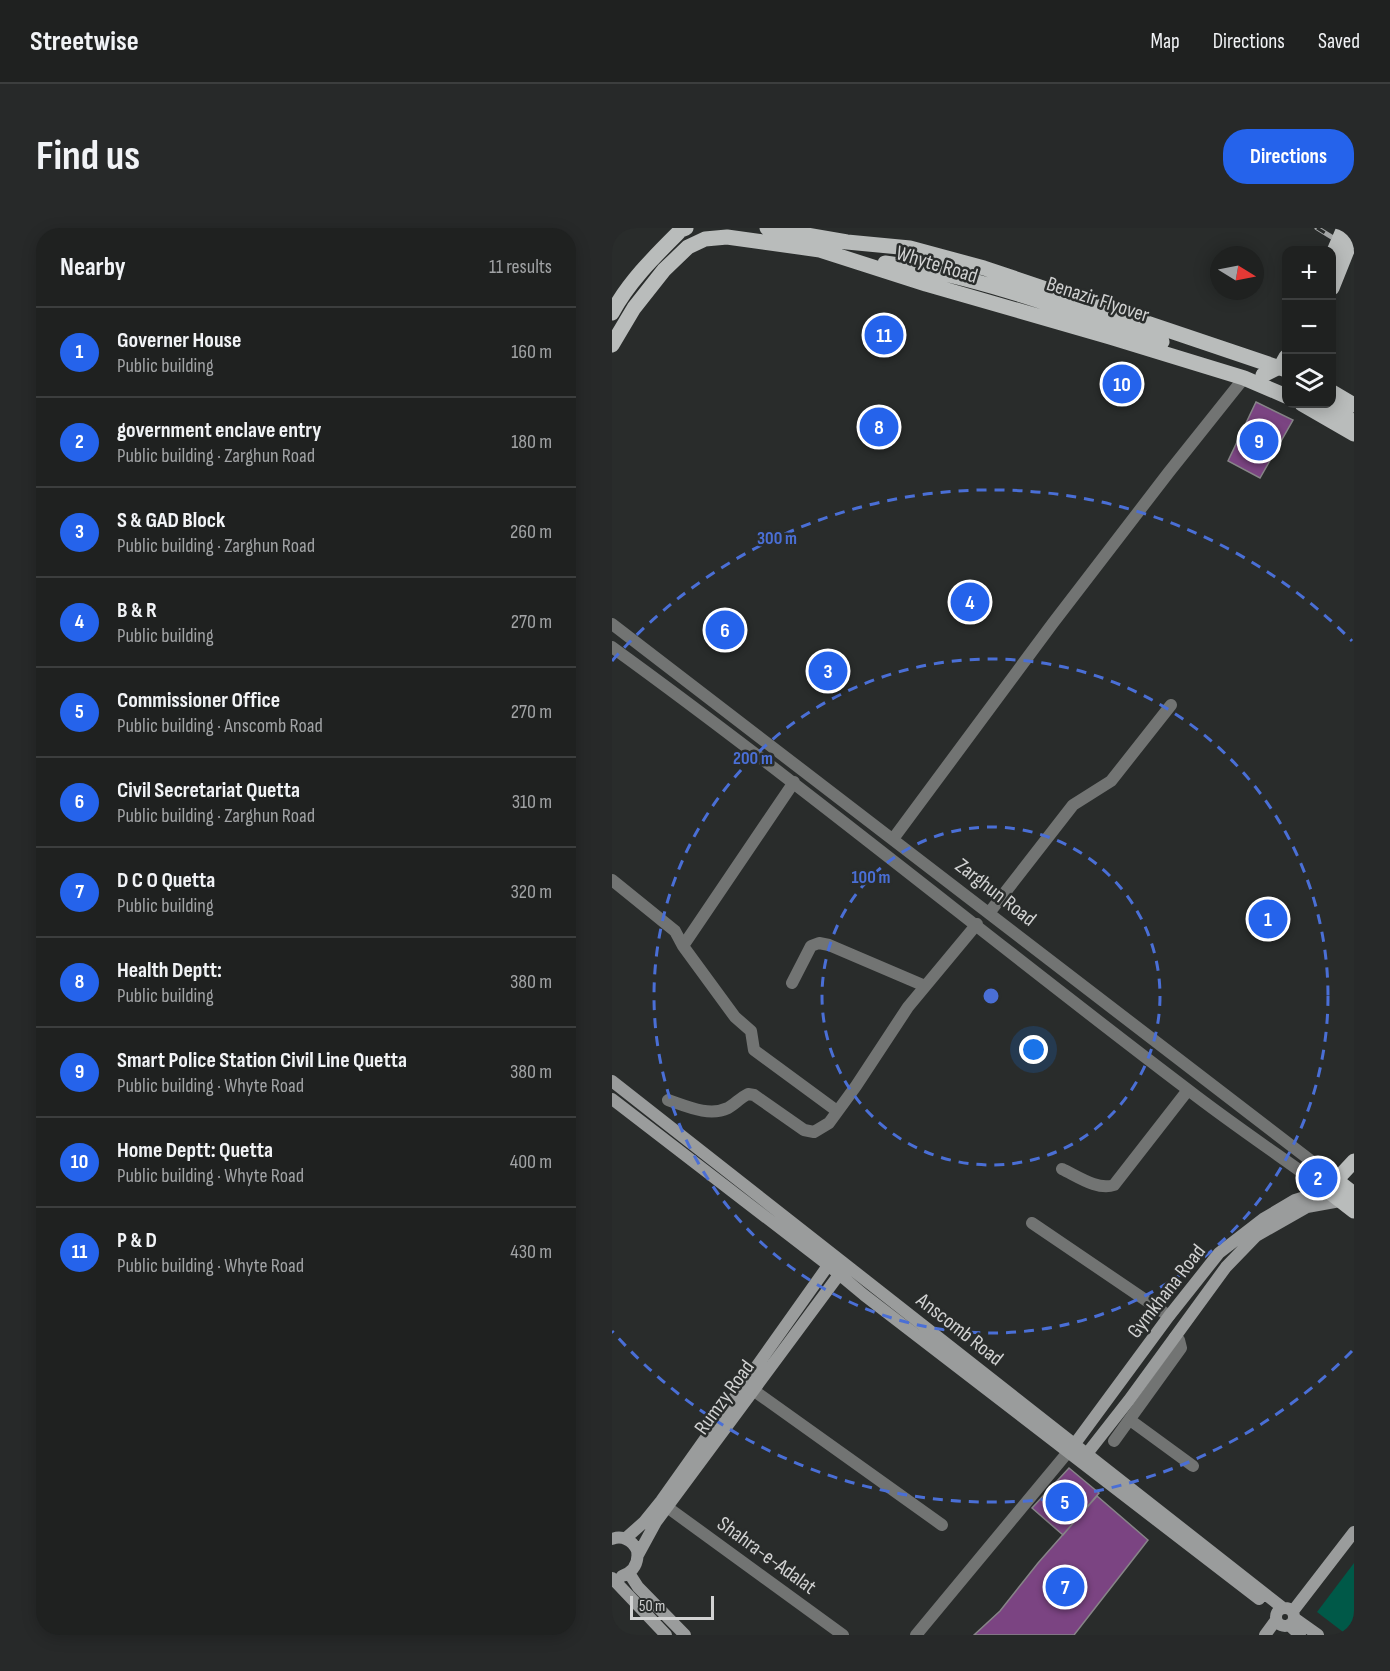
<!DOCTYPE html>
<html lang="en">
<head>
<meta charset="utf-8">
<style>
  body { margin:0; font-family:"Sofia Sans Condensed",sans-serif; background:#272929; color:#f1f3f6 }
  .controls { position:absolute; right:18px; top:18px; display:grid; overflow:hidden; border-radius:12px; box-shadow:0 3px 15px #0003 }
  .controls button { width:54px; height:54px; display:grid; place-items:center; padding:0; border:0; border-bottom:2px solid #3c3e3e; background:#1f2120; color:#f1f3f6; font:30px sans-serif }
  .compass { position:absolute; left:598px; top:18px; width:54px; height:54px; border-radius:50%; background:#1f2120; box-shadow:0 3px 15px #0003; rotate:100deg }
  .scale { position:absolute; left:18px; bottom:15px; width:84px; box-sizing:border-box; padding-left:6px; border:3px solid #d1d2d2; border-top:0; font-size:16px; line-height:21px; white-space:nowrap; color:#d1d2d2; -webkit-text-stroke:4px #292c2b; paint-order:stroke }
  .you { position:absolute; left:422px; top:822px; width:21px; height:21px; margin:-15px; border:4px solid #fff; border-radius:50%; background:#1a73e8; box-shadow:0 0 0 9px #1a73e833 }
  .badge { display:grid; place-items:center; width:39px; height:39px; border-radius:50%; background:#2563eb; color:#fff; font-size:20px; font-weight:700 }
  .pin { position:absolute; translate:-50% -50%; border:3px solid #fff; box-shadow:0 2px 6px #0006 }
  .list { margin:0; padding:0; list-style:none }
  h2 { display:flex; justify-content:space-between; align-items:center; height:78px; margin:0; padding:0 24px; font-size:26px }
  h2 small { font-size:20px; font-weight:400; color:#a1a3a5 }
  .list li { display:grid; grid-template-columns:39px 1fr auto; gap:18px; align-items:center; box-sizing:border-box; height:90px; padding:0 24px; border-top:2px solid #3c3e3e }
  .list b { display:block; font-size:22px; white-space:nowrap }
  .list p { margin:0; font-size:20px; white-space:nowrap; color:#a1a3a5 }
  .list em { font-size:20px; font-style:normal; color:#a1a3a5 }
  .icon { flex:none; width:33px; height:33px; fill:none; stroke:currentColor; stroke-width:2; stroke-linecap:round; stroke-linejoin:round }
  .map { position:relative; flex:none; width:742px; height:1407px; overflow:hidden; border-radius:24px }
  header { display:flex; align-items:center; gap:36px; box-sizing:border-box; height:84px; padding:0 30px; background:#1f2120; border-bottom:2px solid #3c3e3e }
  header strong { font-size:28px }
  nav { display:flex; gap:33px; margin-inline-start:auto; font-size:21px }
  .intro { display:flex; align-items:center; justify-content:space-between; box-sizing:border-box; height:144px; padding:0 36px }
  h1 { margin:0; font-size:42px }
  .button { padding:15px 27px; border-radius:24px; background:#2563eb; color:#fff; font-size:21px; font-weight:700 }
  main { display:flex; gap:36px; padding:0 36px }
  aside { flex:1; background:#1f2120; border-radius:24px; box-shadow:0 3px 15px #0003 }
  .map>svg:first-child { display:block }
</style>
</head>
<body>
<header>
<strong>Streetwise</strong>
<nav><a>Map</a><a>Directions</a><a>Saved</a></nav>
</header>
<div class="intro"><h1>Find us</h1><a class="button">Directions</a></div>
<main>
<aside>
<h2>Nearby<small>11 results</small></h2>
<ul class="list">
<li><span class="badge">1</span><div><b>Governer House</b><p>Public building</p></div><em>160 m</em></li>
<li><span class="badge">2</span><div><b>government enclave entry</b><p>Public building · Zarghun Road</p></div><em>180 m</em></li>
<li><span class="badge">3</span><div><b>S &amp; GAD Block</b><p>Public building · Zarghun Road</p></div><em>260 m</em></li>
<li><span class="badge">4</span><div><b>B &amp; R</b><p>Public building</p></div><em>270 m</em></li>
<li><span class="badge">5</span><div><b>Commissioner Office</b><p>Public building · Anscomb Road</p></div><em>270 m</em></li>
<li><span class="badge">6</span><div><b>Civil Secretariat Quetta</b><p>Public building · Zarghun Road</p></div><em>310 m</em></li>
<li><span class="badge">7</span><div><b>D C O Quetta</b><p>Public building</p></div><em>320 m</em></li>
<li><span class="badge">8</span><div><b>Health Deptt:</b><p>Public building</p></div><em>380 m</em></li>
<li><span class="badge">9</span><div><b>Smart Police Station Civil Line Quetta</b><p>Public building · Whyte Road</p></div><em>380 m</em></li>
<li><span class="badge">10</span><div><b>Home Deptt: Quetta</b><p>Public building · Whyte Road</p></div><em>400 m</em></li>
<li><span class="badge">11</span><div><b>P &amp; D</b><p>Public building · Whyte Road</p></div><em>430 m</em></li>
</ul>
</aside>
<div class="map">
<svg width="742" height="1407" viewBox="0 0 742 1407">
  <rect width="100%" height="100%" fill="#292c2b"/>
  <path fill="#005948" d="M742 1335V1407H735L705 1384Z"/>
  <path fill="#7b4482" stroke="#878588" stroke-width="1.5" d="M644 174 681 192 648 250 616 233Z
    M457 1240 487 1265 451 1307 420 1280Z
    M485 1268 536 1312 462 1407H362L388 1383 426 1335Z"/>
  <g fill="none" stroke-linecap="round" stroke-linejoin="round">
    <path stroke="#727473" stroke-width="12" d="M0 396 724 952
      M0 419C196 561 382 715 575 861 620 896 668 928 715 962
      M281 611 441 395 557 244 632 150
      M0 652 63 703 71 718 123 789 139 803 142 822 225 883
      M377 685 461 577 499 553 559 477
      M71 718 182 554
      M180 755 199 718 207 715 217 717 313 758
      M56 872C74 878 97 889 116 880 123 876 128 870 136 866L142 867 192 902 202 904 217 895 244 858 296 779 365 696
      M450 941C465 948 486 963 502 957L576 862
      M420 995 557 1088
      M141 1162 330 1297
      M518 1192 581 1238
      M502 1213 569 1120 567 1112 563 1109
      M55 1279 231 1407
      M304 1407 456 1224"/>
    <path stroke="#9a9c9c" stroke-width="12" d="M0 853 671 1380
      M0 871 216 1037 252 1067 647 1371
      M459 1221 557 1088 607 1025 651 991 683 972 715 962
      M470 1232 517 1172 614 1039 644 1008 695 979 728 973
      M14 1310 32 1294 49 1273 220 1032
      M0 1311C10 1307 20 1312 25 1322 27 1334 22 1344 10 1348
      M26 1327 44 1294 232 1040
      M17 1345 26 1359 73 1407
      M0 1350 54 1407
      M664 1389a9 9 0 1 1 18 0a9 9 0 1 1-18 0Z
      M681 1383 742 1304
      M682 1390 706 1407
      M677 1397 688 1407
      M653 1407 664 1392"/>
    <path stroke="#b9bcbb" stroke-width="15" d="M155 0 235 14 298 20 372 40 674 142
      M273 35C366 47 461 85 550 114
      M0 85C17 53 44 27 69 2L74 0
      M0 117 22 80 52 42 76 19 93 11 115 9 208 22 314 56 498 109 632 150 674 168
      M720 164 742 177
      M690 176 742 206
      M716 179 742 194
      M742 933 715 962 742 983
      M724 952 742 966"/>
    <defs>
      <path id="rail" d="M705 0 742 23"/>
    </defs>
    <use href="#rail" stroke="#a3a5a5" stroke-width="5"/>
    <use href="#rail" stroke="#292c2b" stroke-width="3" stroke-dasharray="9" stroke-linecap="butt"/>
    <path stroke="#b9bcbb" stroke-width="15" d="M720 28 732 0
      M720 60 742 5
      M651 147 669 138 674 129"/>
  </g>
  <g fill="none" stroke="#4a6fd6" stroke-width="3" stroke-dasharray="10 8">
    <circle cx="379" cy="768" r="169"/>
    <circle cx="379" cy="768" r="337"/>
    <path d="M740 1123A506 506 0 0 1 0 1103M0 433A506 506 0 0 1 740 413"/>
  </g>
  <g text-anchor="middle" stroke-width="5" stroke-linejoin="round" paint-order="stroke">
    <g font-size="21" fill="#d1d2d2" stroke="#292c2b">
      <text transform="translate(325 36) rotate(17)" y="7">Whyte Road</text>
      <text transform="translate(486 71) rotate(18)" y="7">Benazir Flyover</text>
      <text transform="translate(384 664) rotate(38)" y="7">Zarghun Road</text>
      <text transform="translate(554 1063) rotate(-52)" y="7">Gymkhana Road</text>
      <text transform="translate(348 1101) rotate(38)" y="7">Anscomb Road</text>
      <text transform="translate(112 1169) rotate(-54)" y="7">Rumzy Road</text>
      <text transform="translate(155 1327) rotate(36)" y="7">Shahra-e-Adalat</text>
    </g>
  </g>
  <circle cx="379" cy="768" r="9" fill="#4a6fd6" stroke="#292c2b" stroke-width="3"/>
  <g font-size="18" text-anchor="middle" font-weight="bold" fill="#4a6fd6" stroke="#292c2b" stroke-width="5" stroke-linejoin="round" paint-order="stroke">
    <text x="165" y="316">300 m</text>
    <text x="141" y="536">200 m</text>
    <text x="259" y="655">100 m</text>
  </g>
</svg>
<div class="controls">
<button>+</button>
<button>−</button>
<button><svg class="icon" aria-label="layers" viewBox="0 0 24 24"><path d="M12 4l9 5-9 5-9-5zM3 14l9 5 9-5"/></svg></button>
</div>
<svg class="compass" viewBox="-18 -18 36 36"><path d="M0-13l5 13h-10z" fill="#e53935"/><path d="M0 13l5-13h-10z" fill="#a1a3a5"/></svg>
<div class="scale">50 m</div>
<div class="you"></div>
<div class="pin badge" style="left:656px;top:691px">1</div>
<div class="pin badge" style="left:706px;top:950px">2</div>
<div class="pin badge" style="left:216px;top:443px">3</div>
<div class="pin badge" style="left:358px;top:374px">4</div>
<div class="pin badge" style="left:453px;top:1274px">5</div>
<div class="pin badge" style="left:113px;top:402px">6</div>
<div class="pin badge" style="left:453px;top:1359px">7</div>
<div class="pin badge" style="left:267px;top:199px">8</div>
<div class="pin badge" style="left:647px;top:213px">9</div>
<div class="pin badge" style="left:510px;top:156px">10</div>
<div class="pin badge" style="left:272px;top:107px">11</div>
</div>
</main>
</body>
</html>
